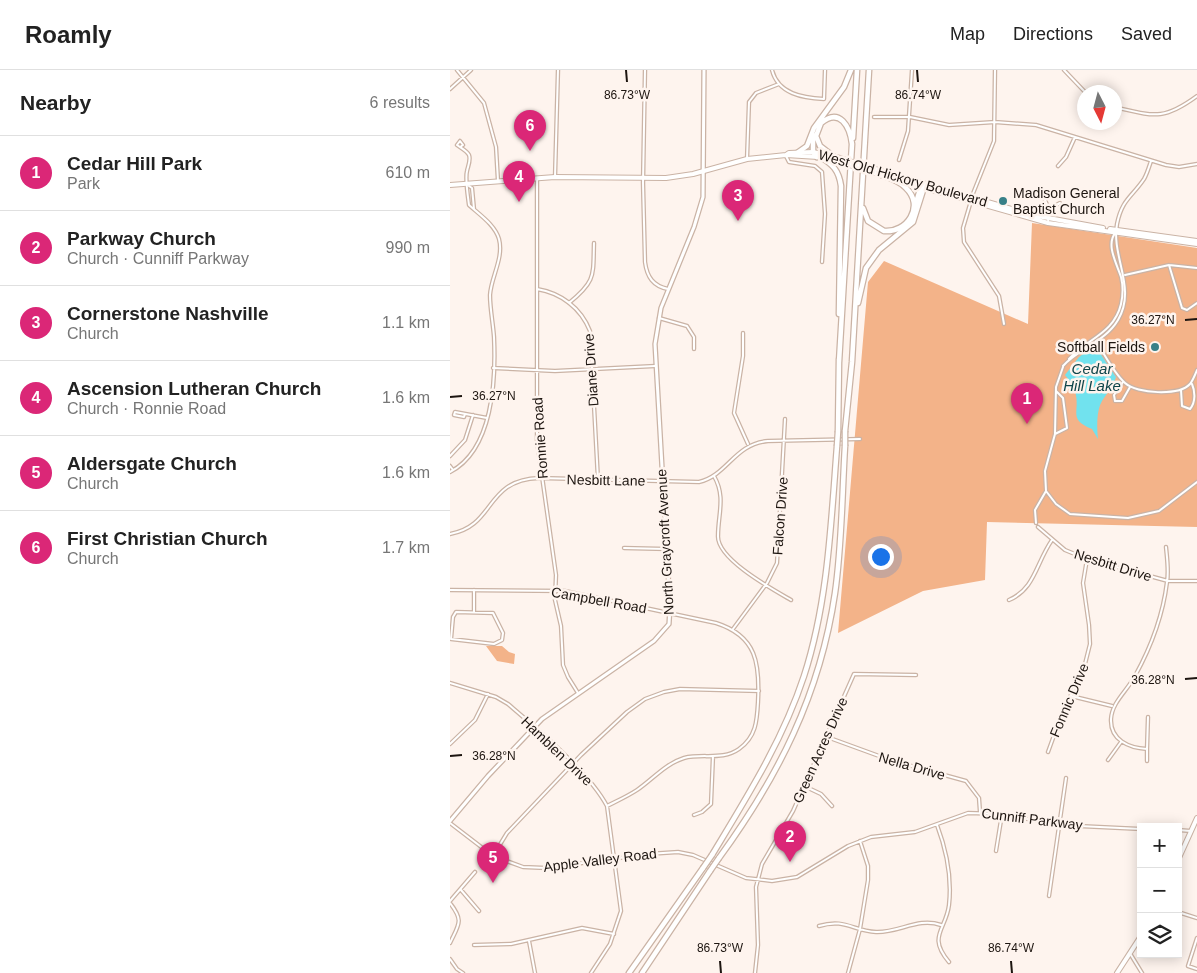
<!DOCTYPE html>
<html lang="en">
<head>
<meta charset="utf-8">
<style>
  body { margin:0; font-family:Arial,sans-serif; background:#f2f2f2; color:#222 }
  .controls { position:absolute; right:15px; bottom:15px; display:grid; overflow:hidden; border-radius:0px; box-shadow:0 2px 12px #0003 }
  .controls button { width:45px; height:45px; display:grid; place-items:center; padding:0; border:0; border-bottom:1px solid #e0e0e0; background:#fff; color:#222; font:25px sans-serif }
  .compass { position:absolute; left:627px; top:15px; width:45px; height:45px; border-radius:50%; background:#fff; box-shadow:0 2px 12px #0003; rotate:174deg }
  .you { position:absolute; left:430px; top:486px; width:18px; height:18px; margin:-12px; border:4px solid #fff; border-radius:50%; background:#1a73e8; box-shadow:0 0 0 8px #1a73e833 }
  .badge { display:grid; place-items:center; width:32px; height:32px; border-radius:50%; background:#db2777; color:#fff; font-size:16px; font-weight:700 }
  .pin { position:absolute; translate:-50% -41px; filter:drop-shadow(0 1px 2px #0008) }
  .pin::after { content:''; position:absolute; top:26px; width:18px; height:15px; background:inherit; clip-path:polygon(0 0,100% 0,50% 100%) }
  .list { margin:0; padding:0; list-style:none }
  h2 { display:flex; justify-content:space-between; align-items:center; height:65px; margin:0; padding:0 20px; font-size:21px }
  h2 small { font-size:16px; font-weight:400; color:#767676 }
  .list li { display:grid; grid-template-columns:32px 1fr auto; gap:15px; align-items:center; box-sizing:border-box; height:75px; padding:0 20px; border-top:1px solid #e0e0e0 }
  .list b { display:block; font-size:19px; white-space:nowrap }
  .list p { margin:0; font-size:16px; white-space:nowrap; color:#767676 }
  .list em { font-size:16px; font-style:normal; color:#767676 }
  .icon { flex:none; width:28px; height:28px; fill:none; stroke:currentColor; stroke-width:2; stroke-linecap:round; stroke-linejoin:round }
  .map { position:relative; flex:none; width:747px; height:903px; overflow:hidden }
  header { display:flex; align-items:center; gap:30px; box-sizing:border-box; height:70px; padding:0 25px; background:#fff; border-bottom:1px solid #e0e0e0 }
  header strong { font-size:24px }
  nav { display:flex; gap:28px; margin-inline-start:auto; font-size:18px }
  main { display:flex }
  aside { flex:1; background:#fff }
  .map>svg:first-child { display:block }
</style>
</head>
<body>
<header>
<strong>Roamly</strong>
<nav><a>Map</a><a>Directions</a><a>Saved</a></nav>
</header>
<main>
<aside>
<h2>Nearby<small>6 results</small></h2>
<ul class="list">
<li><span class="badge">1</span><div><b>Cedar Hill Park</b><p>Park</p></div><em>610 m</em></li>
<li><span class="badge">2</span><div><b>Parkway Church</b><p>Church · Cunniff Parkway</p></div><em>990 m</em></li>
<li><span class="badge">3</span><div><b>Cornerstone Nashville</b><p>Church</p></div><em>1.1 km</em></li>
<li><span class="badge">4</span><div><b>Ascension Lutheran Church</b><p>Church · Ronnie Road</p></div><em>1.6 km</em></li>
<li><span class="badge">5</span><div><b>Aldersgate Church</b><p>Church</p></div><em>1.6 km</em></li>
<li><span class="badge">6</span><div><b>First Christian Church</b><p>Church</p></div><em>1.7 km</em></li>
</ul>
</aside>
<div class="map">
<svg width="747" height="903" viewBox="0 0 747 903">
  <rect width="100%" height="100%" fill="#fef4ee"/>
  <path fill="#f3b389" d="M582 153 747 178V457L537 452 535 510 473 521 388 563 418 212 434 191 578 254Z
    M36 576H52L59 582 65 584 64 594 47 591Z"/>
  <path fill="#71e2ee" d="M643 277 648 280 666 307C663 317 658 322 652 331 646 341 647 359 648 369L642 359C617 349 631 342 625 321 623 315 618 309 615 305L629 287Z"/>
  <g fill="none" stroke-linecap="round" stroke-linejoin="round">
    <defs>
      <path id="street" d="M7 0 34 33 46 77 48 111
        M195 0 193 113 195 192C197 207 203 216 218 219
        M322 0C328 24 353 28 374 29L375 0
        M614 0 635 22
        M0 19 21 0
        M664 37C704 46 713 51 747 26
        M424 47H460L499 55 545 52 586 55 716 95 729 97 747 94
        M336 86 339 92 365 96 372 102 375 144 372 192
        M297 89 299 32 306 23 329 14
        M449 90 458 61 462 0
        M608 96 616 87 625 67
        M105 107 108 0
        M87 109V371L106 505 105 530 111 556 113 595 118 607 128 623
        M19 116 22 118 24 139
        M522 126 544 71 545 0
        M594 128 599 139 598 153
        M521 131 513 158 514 172 549 226 554 254
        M599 139 610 133
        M719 195 732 238 737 240 747 233
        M675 205 719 195 747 198
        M87 219C111 223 131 238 140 261L148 410
        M119 233C146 211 143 206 144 173
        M209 248 237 256 244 267V279
        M293 263V286L284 343 298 374
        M646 271C655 285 663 302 675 313 687 324 729 326 740 314 743 310 745 305 747 300
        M619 289C636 269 664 264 671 234 673 225 673 215 671 207 667 194 655 174 666 162
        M613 296C629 278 655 272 668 250 687 218 661 187 667 154 672 129 682 127 694 109 697 104 699 97 701 91
        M43 298 105 301 205 296
        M673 312 664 325 665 331H672L680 317
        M731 320 732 336 740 339C746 332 745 321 742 314
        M15 344 14 347 4 345 5 342 37 348
        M605 364 606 317 613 297
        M0 386 15 370 23 345
        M0 396 3 400
        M0 402C43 380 46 310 44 267 43 253 40 239 40 225 41 207 54 188 49 169 45 155 30 145 19 135 18 127 15 109 17 101 18 96 21 90 19 85 17 81 11 78 7 75L10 71 13 75 10 77
        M264 406C276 427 268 444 268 466 267 489 322 519 341 530
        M596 421 606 434 620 444 678 448 709 441 747 412
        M586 453 585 440 596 421 595 401 605 364 617 358 613 328 606 321
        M588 457 615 480 637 489 718 511H747
        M0 464C46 456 34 410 89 408L249 412C278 405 284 374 318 371L410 369
        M174 478 217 479
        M0 520 115 521 266 553C307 566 310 594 308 632 307 651 306 667 289 679 272 691 253 683 234 688 215 694 203 709 187 720 178 726 167 731 157 736
        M24 520V542
        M559 530C585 519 586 493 602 470
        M6 542 43 543 53 563 52 570 44 574 1 569 3 547Z
        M283 559 317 513 327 493 335 349
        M0 613 46 627 58 634C88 660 139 702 157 736L171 841 160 874 141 903
        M621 626 662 636
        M698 647 697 679C679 678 660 670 661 649 662 632 677 621 685 606 701 577 713 545 717 512 719 501 717 488 716 477
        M377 667 440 690 516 711 529 728 530 742
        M0 674 25 650 38 624
        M697 679V691
        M598 682 610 649 635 594 640 574 639 555 633 513 637 489
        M658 690 671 672
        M354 716 371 724 382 736
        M244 745 252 742 261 734 263 686
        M0 753 43 786 73 797 96 798 198 784 228 782 243 785 296 808 322 811 347 807 398 776 421 767 465 762 518 743 552 744 608 755 691 759
        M487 755C496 779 502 808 499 835 496 860 477 866 499 892
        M728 760 741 761
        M546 781 552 744
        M43 786 57 763 131 685 177 642 195 629 214 622 230 619 309 621
        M11 820 29 841
        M599 826 616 708
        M0 831 25 802
        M0 833C14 851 9 854 0 873
        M728 842 747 848
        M369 856C395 848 403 861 426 862 449 863 468 847 491 855
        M747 868 738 896 747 899
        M79 871 85 903
        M24 875 61 874 132 858 164 864
        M681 885 692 903
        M0 889 7 899 13 903
        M305 903 308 875 306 817 312 794 343 741 404 604 466 605
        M398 903 410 859 418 810V796L410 771"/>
      <path id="secondary" d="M0 751 38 706 92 649 204 571 219 554 220 537 205 274 211 238 244 157 253 127 254 0"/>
      <path id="primary" d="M336 85 339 83 363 82 390 88
        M425 99 582 145 653 158
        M447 110 598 153 747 174
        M0 115 105 107 216 108 243 104 297 89 336 85 368 87 390 92
        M660 159 747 171
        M728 790 747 748
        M667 903 691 866"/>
      <path id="highway" d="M363 65V82L367 87
        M403 68 407 0
        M347 83 357 76 364 58 394 17 401 0
        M383 86 370 76 366 66 371 53C390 37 400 57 402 74L389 292
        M370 87C383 94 389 101 391 116L389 244
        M465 136 472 113
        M413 138 418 151 434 161C457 163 475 136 456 118 450 111 440 108 431 105
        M408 233 416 198 429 180 463 152 475 114
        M388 361 389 289
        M395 361 402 292 419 0
        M262 785C297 727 333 670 354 606 378 532 381 453 387 376
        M269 788C328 707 370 625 385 523 392 475 392 425 395 376
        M179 903 253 798
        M192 903 260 801"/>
    </defs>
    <use href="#street" stroke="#cab3a5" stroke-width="4.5"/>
    <use href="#secondary" stroke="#cab3a5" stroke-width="5.5"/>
    <use href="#primary" stroke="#cab3a5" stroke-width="6"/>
    <use href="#highway" stroke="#cab3a5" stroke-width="7"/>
    <use href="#street" stroke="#fff" stroke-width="2"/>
    <use href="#secondary" stroke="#fff" stroke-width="3"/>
    <use href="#primary" stroke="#fff" stroke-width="4"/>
    <use href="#highway" stroke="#fff" stroke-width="4.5"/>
    <defs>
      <path id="primary-bridge" d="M390 88 425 99
        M390 92 425 103"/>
      <path id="highway-bridge" d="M387 376 388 361
        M395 376V361
        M253 798 262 785
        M260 801 269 788"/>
    </defs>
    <use href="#primary-bridge" stroke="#cab3a5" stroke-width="6" stroke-linecap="butt"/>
    <use href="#highway-bridge" stroke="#cab3a5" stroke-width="7" stroke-linecap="butt"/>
    <use href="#primary-bridge" stroke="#fff" stroke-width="4"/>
    <use href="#highway-bridge" stroke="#fff" stroke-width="4.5"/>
  </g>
  <path fill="none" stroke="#1d1510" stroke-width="2" d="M176 0 177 12M467 0 468 12M735 250 747 249M0 327 12 326M735 609 747 608M0 686 12 685M270 891 271 903M561 891 562 903"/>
  <g fill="#388088" stroke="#fef4ee" stroke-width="2">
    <circle cx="553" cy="131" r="5"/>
    <circle cx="705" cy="277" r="5"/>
  </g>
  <g text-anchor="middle" stroke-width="5" stroke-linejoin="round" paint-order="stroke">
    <g font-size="14" fill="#1d1510" stroke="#fef4ee">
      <text transform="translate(453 108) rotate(16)" y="5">West Old Hickory Boulevard</text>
      <text transform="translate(141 300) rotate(-94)" y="5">Diane Drive</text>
      <text transform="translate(90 368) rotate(-94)" y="5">Ronnie Road</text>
      <text transform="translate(156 410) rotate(1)" y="5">Nesbitt Lane</text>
      <text transform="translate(330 446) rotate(-86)" y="5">Falcon Drive</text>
      <text transform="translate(215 472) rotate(-93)" y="5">North Graycroft Avenue</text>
      <text transform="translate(663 495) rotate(17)" y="5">Nesbitt Drive</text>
      <text transform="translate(149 530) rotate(10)" y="5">Campbell Road</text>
      <text transform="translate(619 630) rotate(-67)" y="5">Fonnic Drive</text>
      <text transform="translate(370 680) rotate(-66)" y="5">Green Acres Drive</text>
      <text transform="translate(107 681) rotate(44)" y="5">Hamblen Drive</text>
      <text transform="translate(462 696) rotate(16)" y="5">Nella Drive</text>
      <text transform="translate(582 749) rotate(7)" y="5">Cunniff Parkway</text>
      <text transform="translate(150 790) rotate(-7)" y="5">Apple Valley Road</text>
    </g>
    <g font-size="14" fill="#1d1510" stroke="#fef4ee" text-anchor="start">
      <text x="563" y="128">Madison General<tspan x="563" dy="16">Baptist Church</tspan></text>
      <text x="695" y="282" text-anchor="end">Softball Fields</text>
    </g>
    <g font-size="15" font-style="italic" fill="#10454a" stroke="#fef4ee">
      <text x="642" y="304">Cedar<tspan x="642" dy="17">Hill Lake</tspan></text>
    </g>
  </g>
  <g font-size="12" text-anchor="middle" fill="#1d1510" stroke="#fef4ee" stroke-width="5" stroke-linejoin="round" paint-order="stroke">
    <text x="177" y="29">86.73°W</text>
    <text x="468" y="29">86.74°W</text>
    <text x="703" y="254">36.27°N</text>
    <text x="44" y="330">36.27°N</text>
    <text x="703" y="614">36.28°N</text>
    <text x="44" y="690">36.28°N</text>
    <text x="270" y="882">86.73°W</text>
    <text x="561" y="882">86.74°W</text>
  </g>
</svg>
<div class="controls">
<button>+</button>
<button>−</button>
<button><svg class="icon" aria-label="layers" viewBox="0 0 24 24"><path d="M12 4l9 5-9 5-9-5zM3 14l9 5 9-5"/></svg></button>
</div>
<svg class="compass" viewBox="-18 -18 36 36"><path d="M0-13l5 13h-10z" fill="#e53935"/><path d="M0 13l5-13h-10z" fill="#767676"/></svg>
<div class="you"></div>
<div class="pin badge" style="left:577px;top:354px">1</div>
<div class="pin badge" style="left:340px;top:792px">2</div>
<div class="pin badge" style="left:288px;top:151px">3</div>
<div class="pin badge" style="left:69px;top:132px">4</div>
<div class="pin badge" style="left:43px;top:813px">5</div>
<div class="pin badge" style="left:80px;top:81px">6</div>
</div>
</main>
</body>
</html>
